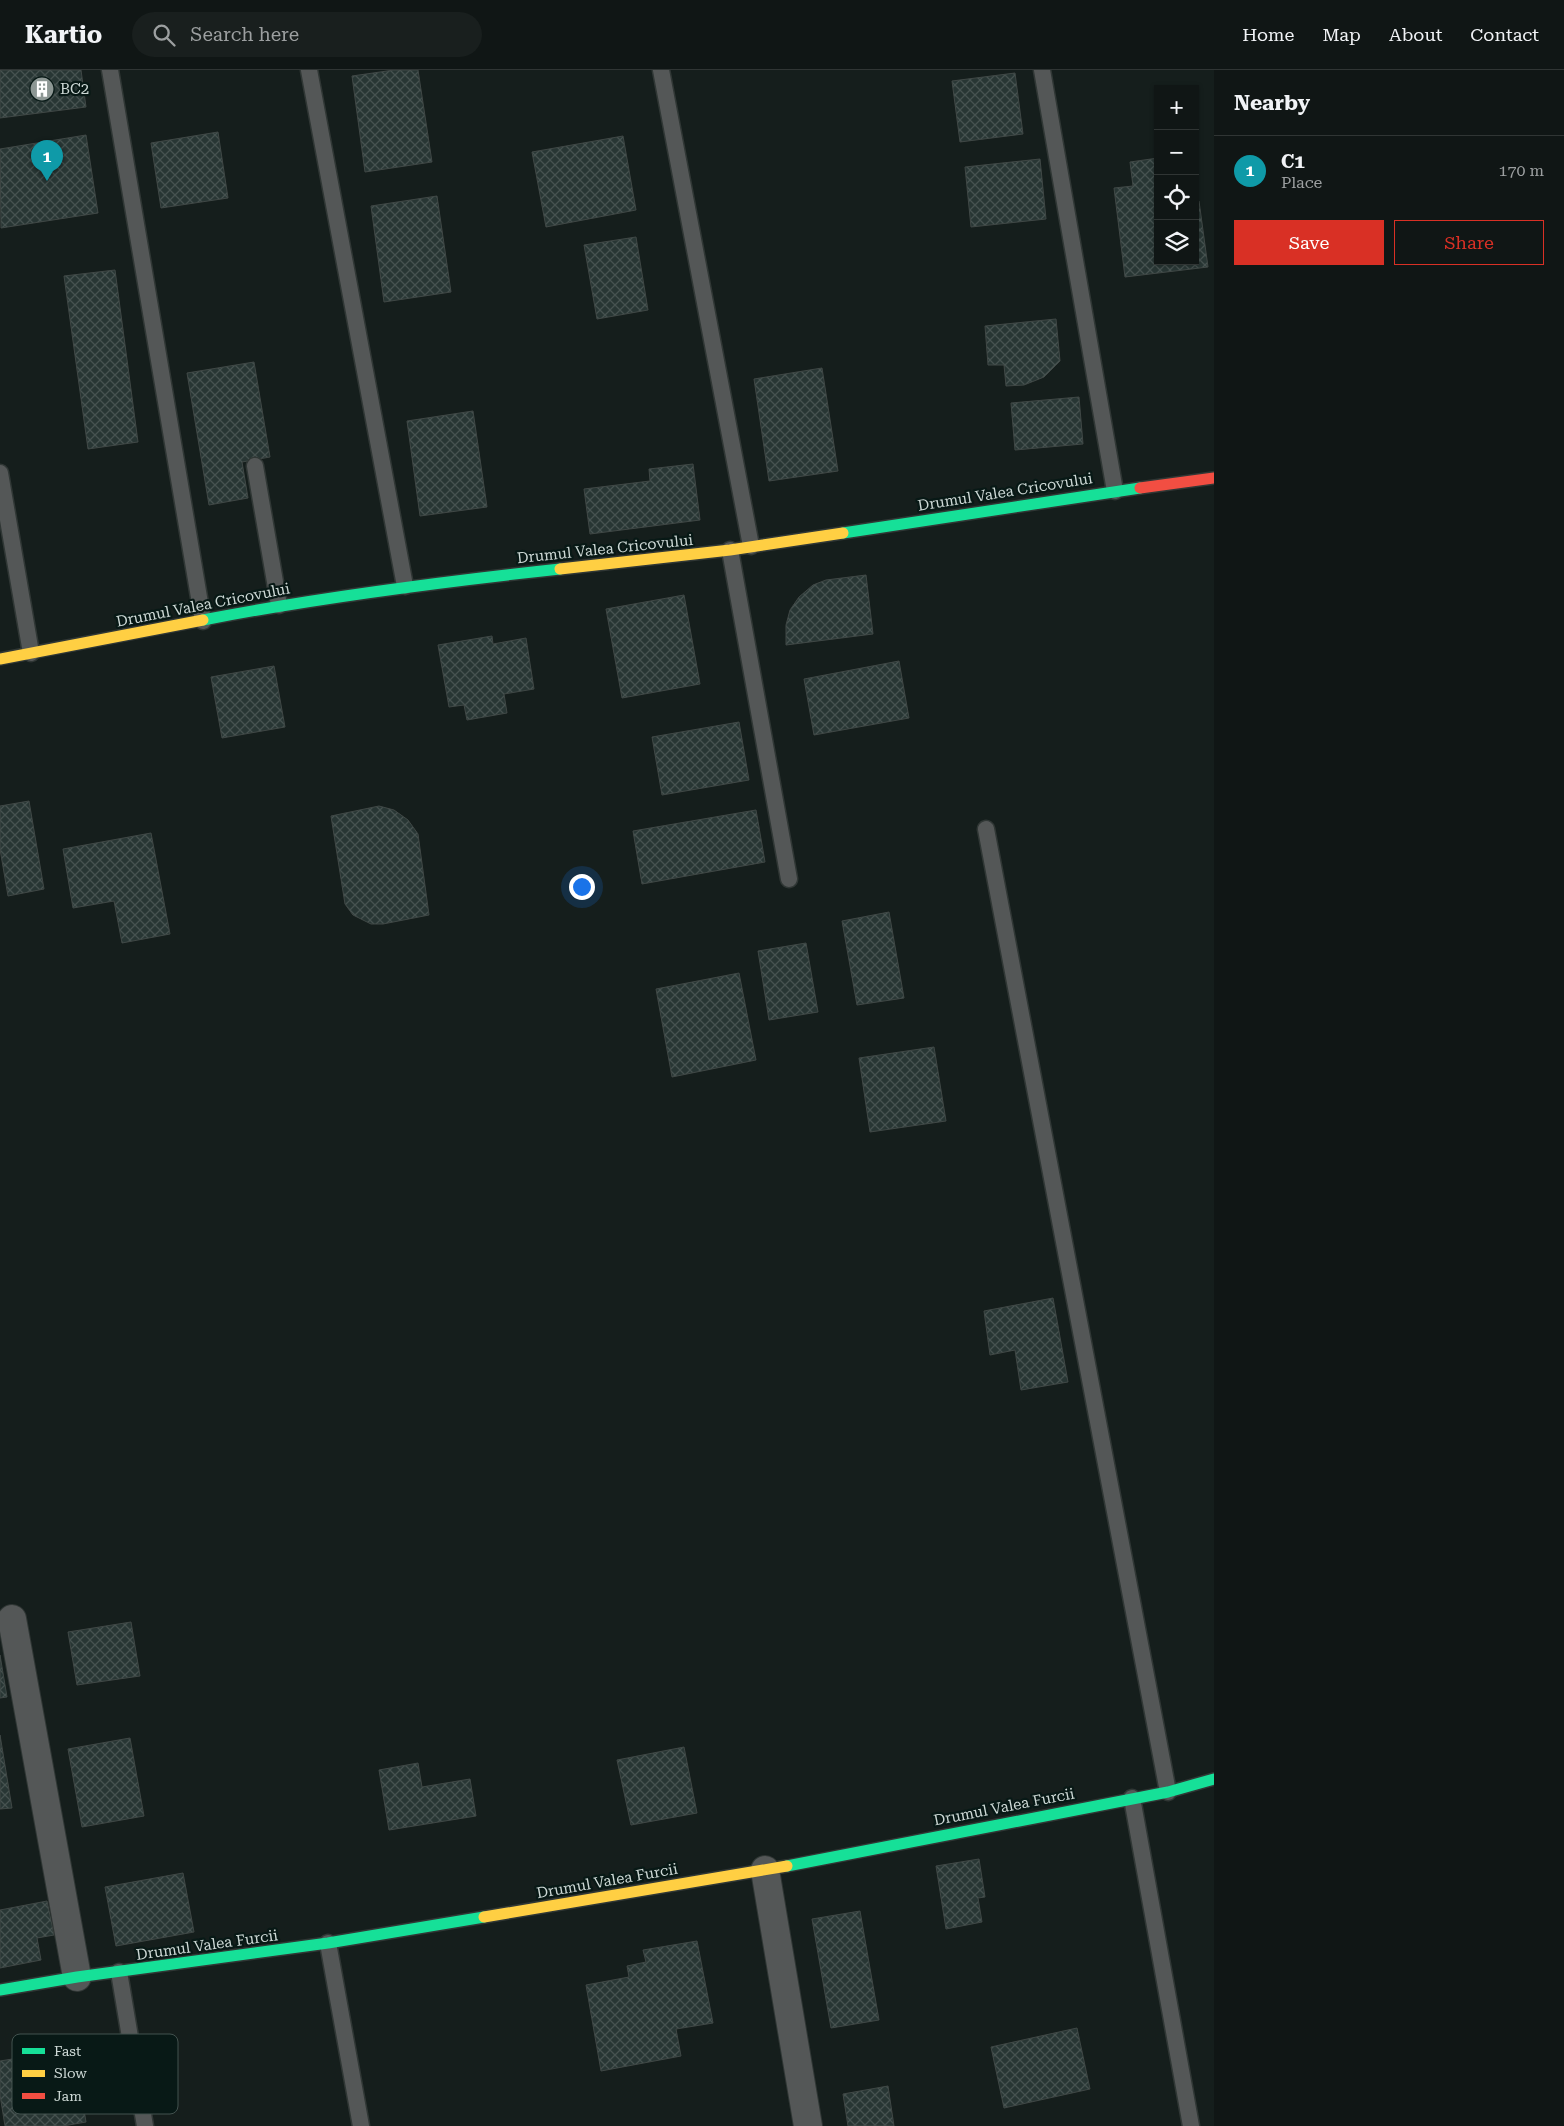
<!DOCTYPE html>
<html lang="en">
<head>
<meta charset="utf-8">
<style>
  body { margin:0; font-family:"Roboto Serif",serif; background:#191f1e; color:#f1f3f6 }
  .controls { position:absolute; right:15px; top:15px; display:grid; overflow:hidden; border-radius:0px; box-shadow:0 1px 4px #0004 }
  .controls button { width:45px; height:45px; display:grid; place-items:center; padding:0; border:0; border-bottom:1px solid #303534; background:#101615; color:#f1f3f6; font:25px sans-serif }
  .you { position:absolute; left:581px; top:816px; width:18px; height:18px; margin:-12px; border:4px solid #fff; border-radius:50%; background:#1a73e8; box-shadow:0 0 0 8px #1a73e833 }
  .badge { display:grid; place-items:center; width:32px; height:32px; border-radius:50%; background:#d93025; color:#fff; font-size:16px; font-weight:700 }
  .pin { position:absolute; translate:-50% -41px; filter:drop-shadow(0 1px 2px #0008) }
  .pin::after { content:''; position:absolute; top:26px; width:18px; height:15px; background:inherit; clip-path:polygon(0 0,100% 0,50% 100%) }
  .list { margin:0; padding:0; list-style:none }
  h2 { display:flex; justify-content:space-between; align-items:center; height:65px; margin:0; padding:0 20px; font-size:21px }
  h2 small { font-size:16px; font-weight:400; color:#9c9fa0 }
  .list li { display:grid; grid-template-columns:32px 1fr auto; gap:15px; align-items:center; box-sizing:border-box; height:70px; padding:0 20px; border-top:1px solid #303534 }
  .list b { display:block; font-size:19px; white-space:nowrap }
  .list p { margin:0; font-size:16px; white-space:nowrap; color:#9c9fa0 }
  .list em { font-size:16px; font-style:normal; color:#9c9fa0 }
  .actions { display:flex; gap:10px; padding:15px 20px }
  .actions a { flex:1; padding:11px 0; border:1px solid #d93025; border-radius:0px; text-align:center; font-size:18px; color:#d93025 }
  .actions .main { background:#d93025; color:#fff }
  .icon { flex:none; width:28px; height:28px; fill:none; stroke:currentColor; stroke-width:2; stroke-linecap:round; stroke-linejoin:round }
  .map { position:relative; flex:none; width:1214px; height:2056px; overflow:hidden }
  header { display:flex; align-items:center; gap:30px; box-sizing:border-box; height:70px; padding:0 25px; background:#101615; border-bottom:1px solid #303534 }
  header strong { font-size:24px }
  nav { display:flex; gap:28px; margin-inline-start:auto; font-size:18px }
  .search { width:350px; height:45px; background:#191f1e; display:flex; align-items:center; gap:12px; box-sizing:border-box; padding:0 18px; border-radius:28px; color:#9c9fa0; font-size:19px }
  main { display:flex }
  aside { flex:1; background:#101615 }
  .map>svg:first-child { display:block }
</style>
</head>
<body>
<header>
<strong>Kartio</strong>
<div class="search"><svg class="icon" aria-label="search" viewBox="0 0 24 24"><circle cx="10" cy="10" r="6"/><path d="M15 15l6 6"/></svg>Search here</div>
<nav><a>Home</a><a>Map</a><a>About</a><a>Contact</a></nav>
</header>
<main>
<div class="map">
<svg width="1214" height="2056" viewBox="0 0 1214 2056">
  <defs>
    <pattern id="building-cross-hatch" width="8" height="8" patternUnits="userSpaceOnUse" patternTransform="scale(1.25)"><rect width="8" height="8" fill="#283634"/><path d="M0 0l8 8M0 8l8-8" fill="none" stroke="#465250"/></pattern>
  </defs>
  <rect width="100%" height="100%" fill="#151e1c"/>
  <path fill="url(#building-cross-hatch)" stroke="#404846" d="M0 0H81L86 37 0 48Z
    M394 0H418L432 92 365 102 352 6Z
    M1015 3 1023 64 960 72 952 11Z
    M218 62 228 128 161 138 151 73Z
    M86 65 98 143 1 158 0 79Z
    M623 66 636 140 546 157 532 82Z
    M1158 88V191H1195V131H1199L1208 197 1125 207 1114 118 1133 116 1130 92Z
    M1040 89 1046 149 971 157 965 97Z
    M437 126 451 222 384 232 371 136Z
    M636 167 648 240 597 249 584 175Z
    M115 200 138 372 88 379 64 206Z
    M1056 249 1060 291 1044 307 1024 315 1006 316 1004 295H988L985 256Z
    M254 292 270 387 242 392 248 428 209 435 187 303Z
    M822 298 838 401 769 411 754 309Z
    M1079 327 1083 374 1015 380 1011 333Z
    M473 341 487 437 420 446 407 351Z
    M693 394 700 450 590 464 584 419 650 411 649 399Z
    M866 505 873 564 786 575V555L790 540 799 527 813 515 826 510Z
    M684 525 700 614 622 628 606 539Z
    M492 566 493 574 526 568 534 619 504 624 507 643 467 650 464 635 449 637 438 575Z
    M899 591 909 648 814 665 804 609Z
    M274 596 285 657 222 668 211 607Z
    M739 652 749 710 662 725 652 667Z
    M29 731 44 819 8 826 0 779V736Z
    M379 736 394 740 408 750 418 764 429 845 383 854H371L353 845 345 834 331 746Z
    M756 740 765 792 642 814 633 761Z
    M151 763 170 864 122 873 114 831 73 838 63 779Z
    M889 842 904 928 857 935 842 851Z
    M806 873 818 942 769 950 758 881Z
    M739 903 756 990 672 1007 656 919Z
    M934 977 946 1051 870 1062 859 988Z
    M1053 1228 1068 1312 1021 1320 1015 1280 990 1285 984 1241Z
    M131 1552 140 1606 77 1615 68 1562Z
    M0 1585 7 1627 0 1628Z
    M0 1665 12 1738 0 1739Z
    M130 1668 144 1746 82 1757 68 1679Z
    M684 1677 697 1743 631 1755 617 1690Z
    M418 1693 422 1717 470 1709 476 1746 389 1760 379 1700Z
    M979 1789 985 1827 978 1828 982 1852 946 1859 936 1796Z
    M183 1803 194 1862 116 1876 105 1817Z
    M47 1831 54 1865 37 1868 41 1890 0 1898V1840Z
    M860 1841 879 1950 831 1958 812 1849Z
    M697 1871 713 1953 676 1959 681 1986 601 2001 586 1915 629 1907 627 1896 646 1892 643 1880Z
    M1077 1958 1090 2019 1004 2038 991 1977Z
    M74 1979 86 2052 63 2056H5L0 2025V1991Z
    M888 2016 894 2056H848L843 2024Z"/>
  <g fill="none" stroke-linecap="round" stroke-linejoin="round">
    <defs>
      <path id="lane" d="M110 0 203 551
        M309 0 405 516
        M661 0 751 476
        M1042 0 1115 421
        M255 396 279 535
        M0 403 31 583
        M730 480 789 809
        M986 759 1168 1722
        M1132 1728 1191 2056
        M328 1873 361 2056
        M119 1902 145 2056"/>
      <path id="street" d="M12 1549 77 1907
        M765 1800 808 2056"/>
      <path id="fast" d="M843 463 1140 418
        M203 550C321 527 440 512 560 499
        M787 1796 1168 1722 1214 1709
        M0 1920 77 1907 328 1873 484 1847"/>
      <path id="slow" d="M560 499 730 480 843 463
        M0 589 203 550
        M484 1847 787 1796"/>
      <path id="jam" d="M1140 418 1214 408"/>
    </defs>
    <use href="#lane" stroke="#303735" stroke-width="19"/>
    <use href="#street" stroke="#303735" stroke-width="30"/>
    <use href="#fast" stroke="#303735" stroke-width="14"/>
    <use href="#slow" stroke="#303735" stroke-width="14"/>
    <use href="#jam" stroke="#303735" stroke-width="14"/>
    <use href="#lane" stroke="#545757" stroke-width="16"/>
    <use href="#street" stroke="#545757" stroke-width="28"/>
    <use href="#fast" stroke="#16e098" stroke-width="11"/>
    <use href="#slow" stroke="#ffcf43" stroke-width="11"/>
    <use href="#jam" stroke="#f24e42" stroke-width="11"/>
  </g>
  <defs>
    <symbol id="building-disc" viewBox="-11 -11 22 22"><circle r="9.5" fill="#8d9794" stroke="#081916"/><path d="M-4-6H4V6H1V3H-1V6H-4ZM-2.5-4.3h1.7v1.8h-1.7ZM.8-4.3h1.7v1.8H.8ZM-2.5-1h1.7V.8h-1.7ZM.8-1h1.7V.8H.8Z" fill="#fff"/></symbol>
  </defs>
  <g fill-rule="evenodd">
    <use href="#building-disc" x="28" y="5" width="28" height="28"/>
  </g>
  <g text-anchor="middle" stroke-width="4.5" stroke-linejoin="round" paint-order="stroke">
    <g font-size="15" fill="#cdd8d5" stroke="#081916" text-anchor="start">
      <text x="60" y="24">BC2</text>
    </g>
    <g font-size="15" fill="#cdd8d5" stroke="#081916">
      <text transform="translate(1005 422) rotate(-9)" y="5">Drumul Valea Cricovului</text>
      <text transform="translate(605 479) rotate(-6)" y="5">Drumul Valea Cricovului</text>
      <text transform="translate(203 535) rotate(-11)" y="5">Drumul Valea Cricovului</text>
      <text transform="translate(1004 1737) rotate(-11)" y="5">Drumul Valea Furcii</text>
      <text transform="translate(607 1811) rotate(-10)" y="5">Drumul Valea Furcii</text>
      <text transform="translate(207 1875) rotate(-8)" y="5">Drumul Valea Furcii</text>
    </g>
  </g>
  <rect x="12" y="1964" width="166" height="80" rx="8" fill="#081916" stroke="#43524f" stroke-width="1"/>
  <rect x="22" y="1978" width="23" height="6" fill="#16e098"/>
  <rect x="22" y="2000" width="23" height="7" fill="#ffcf43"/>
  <rect x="22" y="2023" width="23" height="6" fill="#f24e42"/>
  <g font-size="14" fill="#cdd8d5">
    <text x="54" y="1986">Fast</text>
    <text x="54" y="2008">Slow</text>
    <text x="54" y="2031">Jam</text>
  </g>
</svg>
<div class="controls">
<button>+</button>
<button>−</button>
<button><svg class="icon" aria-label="locate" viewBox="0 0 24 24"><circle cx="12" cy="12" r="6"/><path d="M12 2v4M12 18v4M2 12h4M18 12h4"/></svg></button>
<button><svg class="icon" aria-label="layers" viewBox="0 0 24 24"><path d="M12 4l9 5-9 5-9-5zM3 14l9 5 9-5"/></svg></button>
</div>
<div class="you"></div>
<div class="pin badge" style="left:47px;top:111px;background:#0f9aa8">1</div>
</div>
<aside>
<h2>Nearby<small></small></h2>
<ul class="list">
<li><span class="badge" style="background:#0f9aa8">1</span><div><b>C1</b><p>Place</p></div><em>170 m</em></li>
</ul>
<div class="actions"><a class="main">Save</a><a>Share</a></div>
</aside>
</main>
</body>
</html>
